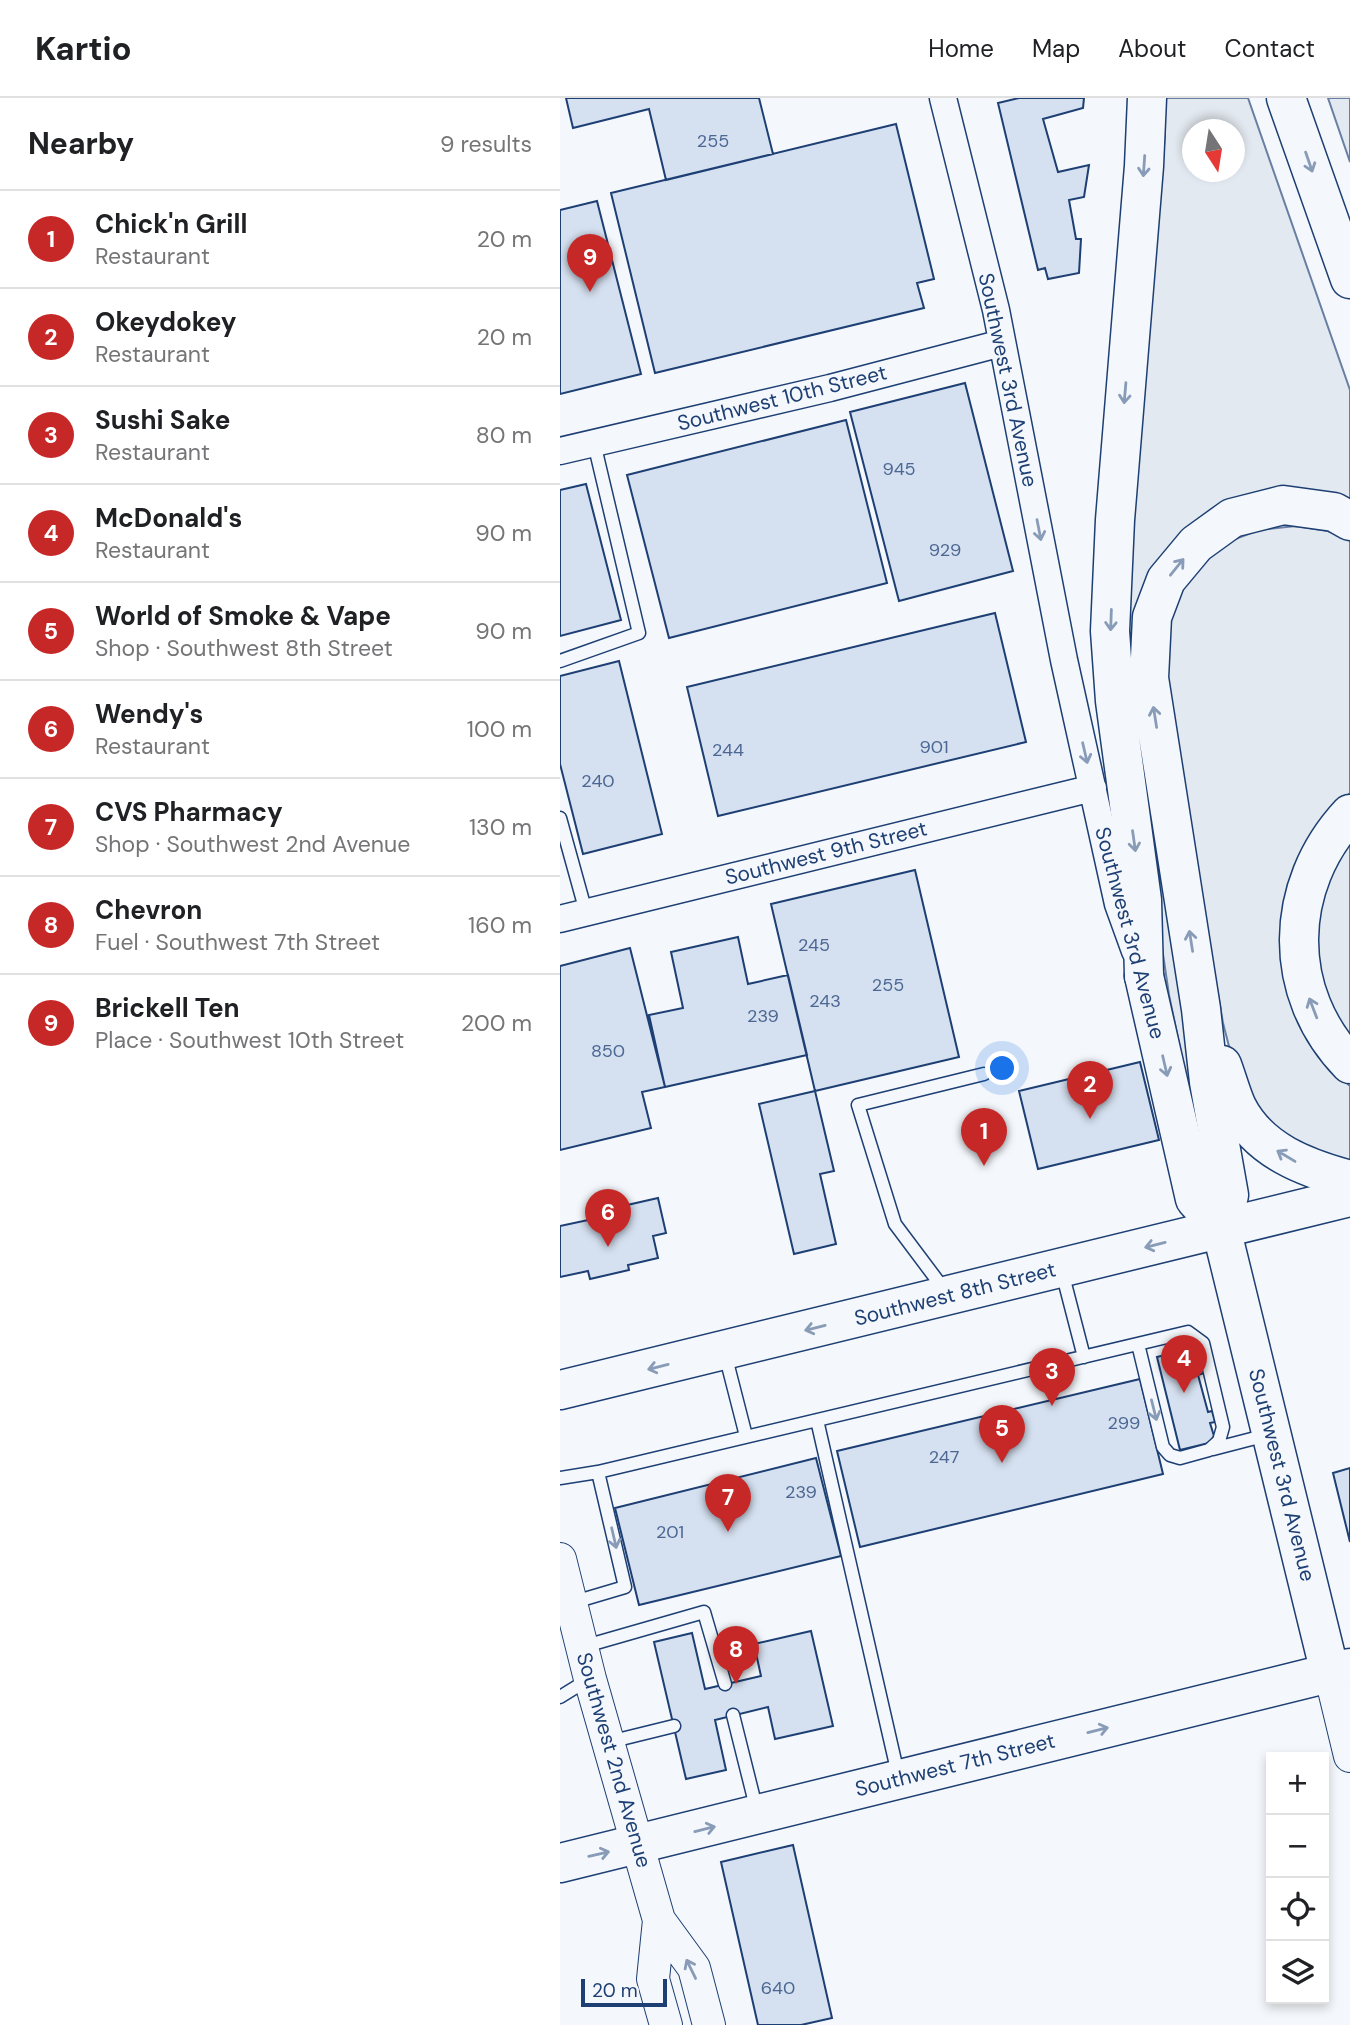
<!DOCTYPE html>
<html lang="en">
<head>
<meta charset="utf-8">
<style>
  body { margin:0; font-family:"DM Sans",sans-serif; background:#f6f6f6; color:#202124 }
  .controls { position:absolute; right:21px; bottom:21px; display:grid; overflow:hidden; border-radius:0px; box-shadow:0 4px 10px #0003 }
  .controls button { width:63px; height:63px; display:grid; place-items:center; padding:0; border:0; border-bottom:2px solid #e0e0e0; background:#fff; color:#202124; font:35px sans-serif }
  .compass { position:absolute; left:622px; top:21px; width:63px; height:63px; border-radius:50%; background:#fff; box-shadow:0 4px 10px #0003; rotate:168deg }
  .scale { position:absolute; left:21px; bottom:18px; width:86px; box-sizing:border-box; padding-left:7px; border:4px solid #1d3f73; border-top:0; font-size:19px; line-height:24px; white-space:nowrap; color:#1d3f73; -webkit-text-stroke:5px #f4f7fb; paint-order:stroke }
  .you { position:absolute; left:443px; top:971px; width:24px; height:24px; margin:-18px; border:5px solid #fff; border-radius:50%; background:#1a73e8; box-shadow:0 0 0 10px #1a73e833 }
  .badge { display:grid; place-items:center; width:46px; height:46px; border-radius:50%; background:#c62828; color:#fff; font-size:23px; font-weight:700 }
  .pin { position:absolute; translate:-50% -58px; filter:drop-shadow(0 2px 4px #0008) }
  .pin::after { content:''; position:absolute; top:37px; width:24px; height:21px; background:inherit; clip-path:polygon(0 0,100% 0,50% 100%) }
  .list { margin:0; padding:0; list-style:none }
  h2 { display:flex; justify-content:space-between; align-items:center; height:91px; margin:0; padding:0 28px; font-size:30px }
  h2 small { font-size:23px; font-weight:400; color:#757577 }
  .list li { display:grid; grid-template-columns:46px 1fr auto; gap:21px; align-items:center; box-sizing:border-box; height:98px; padding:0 28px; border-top:2px solid #e0e0e0 }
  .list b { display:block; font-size:26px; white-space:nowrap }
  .list p { margin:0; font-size:23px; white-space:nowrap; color:#757577 }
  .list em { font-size:23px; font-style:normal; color:#757577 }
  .icon { flex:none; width:38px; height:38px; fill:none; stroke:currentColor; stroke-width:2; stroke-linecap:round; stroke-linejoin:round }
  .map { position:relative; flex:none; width:790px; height:1927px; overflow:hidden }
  header { display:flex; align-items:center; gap:42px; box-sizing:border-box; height:98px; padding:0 35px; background:#fff; border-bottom:2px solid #e0e0e0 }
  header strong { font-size:33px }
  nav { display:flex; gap:38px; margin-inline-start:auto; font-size:24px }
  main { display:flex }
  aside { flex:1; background:#fff }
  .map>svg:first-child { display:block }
</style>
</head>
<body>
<header>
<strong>Kartio</strong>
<nav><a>Home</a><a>Map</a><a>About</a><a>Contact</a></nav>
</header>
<main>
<aside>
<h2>Nearby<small>9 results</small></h2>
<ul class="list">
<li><span class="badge">1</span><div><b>Chick'n Grill</b><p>Restaurant</p></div><em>20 m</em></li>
<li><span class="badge">2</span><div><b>Okeydokey</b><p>Restaurant</p></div><em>20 m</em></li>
<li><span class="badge">3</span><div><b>Sushi Sake</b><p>Restaurant</p></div><em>80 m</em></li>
<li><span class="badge">4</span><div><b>McDonald's</b><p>Restaurant</p></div><em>90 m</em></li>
<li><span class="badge">5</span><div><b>World of Smoke &amp; Vape</b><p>Shop · Southwest 8th Street</p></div><em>90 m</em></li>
<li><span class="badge">6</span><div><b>Wendy's</b><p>Restaurant</p></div><em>100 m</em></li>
<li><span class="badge">7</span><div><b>CVS Pharmacy</b><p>Shop · Southwest 2nd Avenue</p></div><em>130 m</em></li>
<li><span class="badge">8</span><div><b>Chevron</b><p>Fuel · Southwest 7th Street</p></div><em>160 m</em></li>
<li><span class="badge">9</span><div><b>Brickell Ten</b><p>Place · Southwest 10th Street</p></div><em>200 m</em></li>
</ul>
</aside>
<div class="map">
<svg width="790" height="1927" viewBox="0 0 790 1927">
  <rect width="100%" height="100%" fill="#f4f7fb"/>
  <path fill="#e3e9f0" stroke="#687fa3" stroke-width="2" fill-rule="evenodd" d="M605 0H688L790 292V408L695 399 578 516 571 553 576 601 654 1068 645 1070 609 897 590 768 565 537 591 183 605 37ZM632 32H674V74H632Z
    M768 0H790V64Z
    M736 428 768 433 790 442V695L760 724 736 768 783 982 790 988V1067L717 1038 680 991 663 925 608 605V518L621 487 641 463 670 443 699 432Z
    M790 743V944L761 889 755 849 757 809 772 769Z"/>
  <path fill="#d5e0f0" stroke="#1d3f73" stroke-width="2" d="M6 0H199L213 56 106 82 89 11 13 30Z
    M459 0H524L523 10 483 21 498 74 529 67 524 99 509 102 516 141H521L519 175 488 181 485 170 478 172 438 5Z
    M336 26 374 181 357 185 364 210 95 275 51 95Z
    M37 103 81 276 0 296V112Z
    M405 285 453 473 339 503 290 314Z
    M286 322 327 485 109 540 67 377Z
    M26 386 61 522 0 538V392Z
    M435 515 466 644 158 718 127 589Z
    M59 563 102 736 23 756 0 666V578Z
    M355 772 399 959 255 993 211 806Z
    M178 839 188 886 228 877 247 957 105 989 89 917 123 910 111 854Z
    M70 850 105 989 82 994 91 1030 0 1052V868Z
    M580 964 599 1042 478 1071 459 993Z
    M255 993 274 1073 260 1076 276 1146 234 1156 199 1006Z
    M98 1100 106 1135 93 1138 98 1160 68 1167 69 1172 30 1181 28 1173 0 1179V1128L33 1121 32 1115Z
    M638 1249 644 1275 638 1277 648 1314 652 1313 655 1324 650 1325 654 1338 649 1345 620 1352 597 1259Z
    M580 1281 603 1376 300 1449 277 1353Z
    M256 1360 281 1458 79 1507 55 1410Z
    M790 1370V1444L773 1375Z
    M251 1533 273 1628 215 1641 208 1609 155 1622 166 1672 126 1681 94 1544 132 1535 145 1591 201 1578 194 1546Z
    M233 1747 272 1920 241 1927H198L161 1764Z"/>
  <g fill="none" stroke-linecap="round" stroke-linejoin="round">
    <defs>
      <path id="service" d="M0 563 79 535 34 345
        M0 720 26 814
        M502 1174 524 1259
        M386 1194 335 1126 298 1007 424 976
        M165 1256 186 1338
        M257 1322 338 1676
        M653 1351 707 1337
        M0 1380 38 1374 628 1234 643 1245 663 1329 659 1343 649 1352 620 1360 610 1357 603 1349 578 1246
        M11 1505 65 1489 38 1374
        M22 1549 144 1514 165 1586
        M0 1599 29 1581
        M173 1617 197 1713
        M49 1644 114 1628"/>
      <path id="minor" d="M383 0 436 212 504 562 558 806 575 853
        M0 353 270 290 442 245
        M0 821 533 690"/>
      <path id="tertiary" d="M0 1461 30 1581 99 1822 93 1881 106 1927
        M770 1575 790 1658
        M99 1822 134 1870 149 1927"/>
      <path id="primary" d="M584 878 635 1101 661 1130 770 1575
        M0 1292 790 1099
        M0 1765 790 1570"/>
      <path id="motorway" d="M726 0 790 181
        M790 716C723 788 721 895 790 966
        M584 878 582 802 555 603 550 533 555 422 584 68 587 0
        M662 967C667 980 671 996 677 1009 699 1053 746 1070 790 1082
        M661 1130 669 1097 649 984 641 911 589 580 592 519 606 482 636 446 672 420 723 407 774 414 790 423"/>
    </defs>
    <use href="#service" stroke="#1d3f73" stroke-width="15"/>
    <use href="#minor" stroke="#1d3f73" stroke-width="29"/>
    <use href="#tertiary" stroke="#1d3f73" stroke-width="34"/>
    <use href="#primary" stroke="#1d3f73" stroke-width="41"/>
    <use href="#motorway" stroke="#1d3f73" stroke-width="41"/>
    <use href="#service" stroke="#f4f7fb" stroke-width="12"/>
    <use href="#minor" stroke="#f4f7fb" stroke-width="26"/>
    <use href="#tertiary" stroke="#f4f7fb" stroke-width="32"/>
    <use href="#primary" stroke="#f4f7fb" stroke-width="38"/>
    <use href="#motorway" stroke="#f4f7fb" stroke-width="38"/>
  </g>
  <defs><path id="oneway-shaft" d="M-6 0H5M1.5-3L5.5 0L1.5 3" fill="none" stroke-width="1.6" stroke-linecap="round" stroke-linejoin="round" transform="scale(1.75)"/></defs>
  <g stroke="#889bb7">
    <use href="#oneway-shaft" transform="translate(749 64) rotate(71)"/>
    <use href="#oneway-shaft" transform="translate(584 68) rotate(94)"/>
    <use href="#oneway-shaft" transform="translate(565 295) rotate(95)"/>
    <use href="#oneway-shaft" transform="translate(479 432) rotate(79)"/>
    <use href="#oneway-shaft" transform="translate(617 469) rotate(-51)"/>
    <use href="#oneway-shaft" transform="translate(551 522) rotate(92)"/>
    <use href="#oneway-shaft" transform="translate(595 619) rotate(-99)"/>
    <use href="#oneway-shaft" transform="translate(525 655) rotate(77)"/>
    <use href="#oneway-shaft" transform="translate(574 743) rotate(82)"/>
    <use href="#oneway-shaft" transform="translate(631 843) rotate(-99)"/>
    <use href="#oneway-shaft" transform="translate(753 910) rotate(-111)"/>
    <use href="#oneway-shaft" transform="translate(605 968) rotate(77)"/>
    <use href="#oneway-shaft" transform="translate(726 1058) rotate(-149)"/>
    <use href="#oneway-shaft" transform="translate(595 1147) rotate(166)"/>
    <use href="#oneway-shaft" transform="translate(255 1230) rotate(166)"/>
    <use href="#oneway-shaft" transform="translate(98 1269) rotate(166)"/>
    <use href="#oneway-shaft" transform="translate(594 1312) rotate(76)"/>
    <use href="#oneway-shaft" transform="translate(54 1440) rotate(77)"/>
    <use href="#oneway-shaft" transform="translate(538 1632) rotate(-14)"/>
    <use href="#oneway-shaft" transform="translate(145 1731) rotate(-14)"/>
    <use href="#oneway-shaft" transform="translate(39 1756) rotate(-13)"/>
    <use href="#oneway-shaft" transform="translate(131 1871) rotate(-116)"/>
  </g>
  <g text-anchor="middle" stroke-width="5" stroke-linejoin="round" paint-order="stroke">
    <g font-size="18" fill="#4b6792">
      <text x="153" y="49">255</text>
      <text x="339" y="377">945</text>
      <text x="385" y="458">929</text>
      <text x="374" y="655">901</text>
      <text x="168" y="658">244</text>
      <text x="38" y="689">240</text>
      <text x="254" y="853">245</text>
      <text x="328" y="893">255</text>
      <text x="265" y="909">243</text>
      <text x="203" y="924">239</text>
      <text x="48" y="959">850</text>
      <text x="564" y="1331">299</text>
      <text x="384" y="1365">247</text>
      <text x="241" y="1400">239</text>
      <text x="110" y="1440">201</text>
      <text x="218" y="1896">640</text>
    </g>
    <g font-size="21" fill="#1d3f73" stroke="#f4f7fb">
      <text transform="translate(448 282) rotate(78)" y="7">Southwest 3rd Avenue</text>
      <text transform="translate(222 300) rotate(-14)" y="7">Southwest 10th Street</text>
      <text transform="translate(266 755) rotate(-14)" y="7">Southwest 9th Street</text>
      <text transform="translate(570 835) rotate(75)" y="7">Southwest 3rd Avenue</text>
      <text transform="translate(395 1196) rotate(-14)" y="7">Southwest 8th Street</text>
      <text transform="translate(722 1377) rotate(76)" y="7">Southwest 3rd Avenue</text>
      <text transform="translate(54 1662) rotate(74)" y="7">Southwest 2nd Avenue</text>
      <text transform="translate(395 1667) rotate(-14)" y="7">Southwest 7th Street</text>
    </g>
  </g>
</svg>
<div class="controls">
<button>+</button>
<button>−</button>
<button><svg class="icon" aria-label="locate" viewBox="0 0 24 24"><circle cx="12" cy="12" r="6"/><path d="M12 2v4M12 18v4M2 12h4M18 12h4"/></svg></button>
<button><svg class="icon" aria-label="layers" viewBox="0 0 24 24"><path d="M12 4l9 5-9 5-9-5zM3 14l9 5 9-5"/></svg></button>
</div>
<svg class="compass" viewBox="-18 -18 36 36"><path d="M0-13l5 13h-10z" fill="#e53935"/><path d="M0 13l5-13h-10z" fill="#757577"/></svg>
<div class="scale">20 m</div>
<div class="you"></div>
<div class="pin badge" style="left:424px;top:1068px">1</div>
<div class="pin badge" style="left:530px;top:1021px">2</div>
<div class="pin badge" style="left:492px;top:1308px">3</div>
<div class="pin badge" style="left:624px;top:1295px">4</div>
<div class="pin badge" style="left:442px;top:1365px">5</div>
<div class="pin badge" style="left:48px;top:1149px">6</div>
<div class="pin badge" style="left:168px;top:1434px">7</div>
<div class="pin badge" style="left:176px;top:1586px">8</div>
<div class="pin badge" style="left:30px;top:194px">9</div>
</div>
</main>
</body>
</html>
